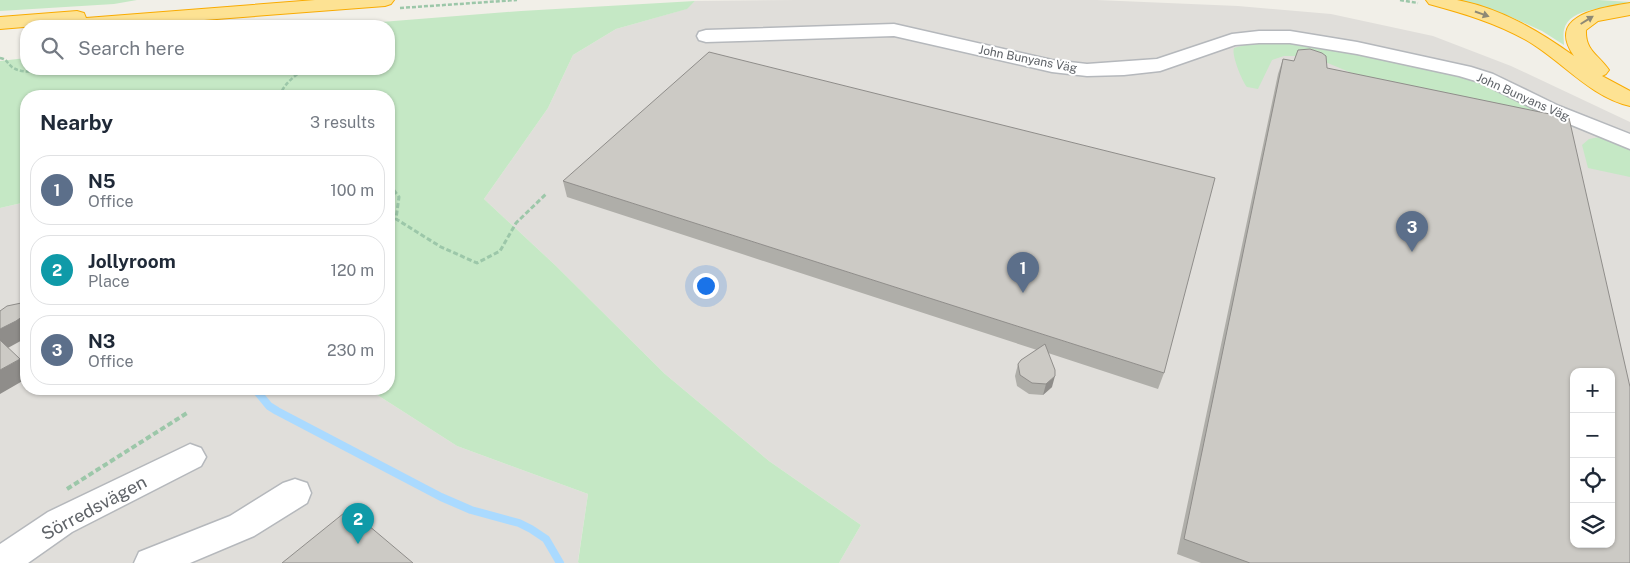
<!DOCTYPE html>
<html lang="en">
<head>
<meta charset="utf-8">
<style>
  body { margin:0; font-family:"Public Sans",sans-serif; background:#f2f2f3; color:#1f2937 }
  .controls { position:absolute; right:15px; bottom:15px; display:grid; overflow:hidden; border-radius:10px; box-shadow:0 1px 4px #0004 }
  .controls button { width:45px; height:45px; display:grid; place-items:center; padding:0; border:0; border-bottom:1px solid #e0e1e3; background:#fff; color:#1f2937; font:25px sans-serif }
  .you { position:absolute; left:705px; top:285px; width:18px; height:18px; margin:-12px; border:4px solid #fff; border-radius:50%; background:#1a73e8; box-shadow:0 0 0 8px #1a73e833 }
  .badge { display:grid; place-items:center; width:32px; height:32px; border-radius:50%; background:#ea4335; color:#fff; font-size:16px; font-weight:700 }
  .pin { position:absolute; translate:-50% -41px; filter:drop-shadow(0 1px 2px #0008) }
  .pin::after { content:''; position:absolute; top:26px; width:18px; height:15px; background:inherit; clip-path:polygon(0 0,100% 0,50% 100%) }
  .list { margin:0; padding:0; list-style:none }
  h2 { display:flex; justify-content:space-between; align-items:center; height:65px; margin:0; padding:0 20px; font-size:21px }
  h2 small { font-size:16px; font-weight:400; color:#747a83 }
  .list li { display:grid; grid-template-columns:32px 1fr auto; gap:15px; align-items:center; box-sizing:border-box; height:70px; margin:0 10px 10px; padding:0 10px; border:1px solid #e0e1e3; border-radius:20px }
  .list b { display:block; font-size:19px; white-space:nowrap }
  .list p { margin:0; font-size:16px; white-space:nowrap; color:#747a83 }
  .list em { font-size:16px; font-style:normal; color:#747a83 }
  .icon { flex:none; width:28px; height:28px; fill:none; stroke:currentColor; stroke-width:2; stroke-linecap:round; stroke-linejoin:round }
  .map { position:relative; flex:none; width:1630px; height:563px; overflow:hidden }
  .search { position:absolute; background:#fff; box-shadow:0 1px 4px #0004; left:20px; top:20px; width:375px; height:55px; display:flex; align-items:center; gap:12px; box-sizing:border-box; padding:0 18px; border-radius:20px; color:#747a83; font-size:19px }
  .panel { position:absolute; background:#fff; box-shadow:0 1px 4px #0004; left:20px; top:90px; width:375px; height:305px; border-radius:20px }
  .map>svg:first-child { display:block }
</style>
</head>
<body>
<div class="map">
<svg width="1630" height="563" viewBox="0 0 1630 563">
  <rect width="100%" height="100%" fill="#f1efe8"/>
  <path fill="#e0deda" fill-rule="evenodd" d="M797 0H1097L1238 6 1331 14 1433 36 1511 66 1630 122V563H839L861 525 769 461 665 374 555 265 484 199 548 108 573 55 616 29 686 9 695 1ZM1574 372H1611V544H1574Z
    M26 202V389H368L457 446 588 494 578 561 579 563H0V208Z"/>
  <path fill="#c5e8c5" d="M0 0H137L114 4 0 11Z
    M1456 0H1599L1630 2V6C1612 8 1569 6 1564 30 1563 34 1564 41 1564 45L1542 31 1511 17Z
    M695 1 687 9 616 29 573 55 548 108 484 199 555 265 665 374 769 461 861 525 839 563H579L578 562 588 494 457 446 368 389H389V96H26V202L0 208V61L26 58V69H389V26H331L521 11Z
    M1287 41 1453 70 1557 116 1359 76 1318 59 1298 56H1284L1272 60 1258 89 1247 87C1242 81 1231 54 1234 48L1248 44Z
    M1599 137 1610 138 1630 145V177L1588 168 1582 145 1589 139Z"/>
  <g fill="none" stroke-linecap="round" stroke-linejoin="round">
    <path stroke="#aadaff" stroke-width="8" d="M255 389 269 406 277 411 441 497 471 510 519 523 531 529 546 539 560 563"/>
    <defs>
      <path id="minor" d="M894 24 1052 60 1087 64 1157 59 1232 34 1259 31H1290L1357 42 1471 67 1493 74 1559 106 1630 134V149L1545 114 1479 82 1459 76 1357 54 1290 43H1259L1235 45 1160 71 1124 75 1087 76 1052 72 894 36 706 42 699 40 697 36 699 32 706 30Z
        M190 444 201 448 206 457 201 466 72 532 28 563H0V544L48 512Z
        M295 479 307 483 311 493 307 503 254 536 190 563H134L139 552 230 516 283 483Z"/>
      <path id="highway" d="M315 0H394L391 4 385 6 126 26 48 25 0 29V17L77 11 84 13 86 18Z
        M1426 0C1436 0 1447 0 1457 0 1500 8 1539 31 1574 56 1545 14 1602 8 1630 3V15L1598 21 1586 30C1585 51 1599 55 1609 70L1606 74 1602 76 1630 91V106C1590 97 1561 60 1526 40 1496 23 1462 13 1429 4Z"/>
    </defs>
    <use href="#minor" stroke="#b5b8bc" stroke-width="3"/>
    <use href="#highway" stroke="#f9ab00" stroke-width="2"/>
    <path stroke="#9cc7a9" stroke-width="2.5" stroke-dasharray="4 2" stroke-linecap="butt" d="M1400 0 1418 3
      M400 8 517 0
      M0 58C7 59 7 63 12 67 23 75 40 70 52 69
      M280 96C283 84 295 76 304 69"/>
    <path stroke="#9cc7a9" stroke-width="3" stroke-dasharray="5 2.5" stroke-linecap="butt" d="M389 184 399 197 396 219 441 247 477 263 500 251 516 223 546 194"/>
    <path stroke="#9cc7a9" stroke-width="4" stroke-dasharray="5.5 3" stroke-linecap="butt" d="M67 489 187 413"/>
    <use href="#minor" fill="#fff" fill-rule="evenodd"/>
    <use href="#highway" fill="#fde293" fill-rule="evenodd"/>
  </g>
  <path fill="#afaea9" d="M1283 59 1327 68 1630 563H1201L1177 554 1278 74Z
    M563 181 1164 373 1158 389 1048 353 1052 387 1043 395 1029 394 1017 386 1015 376 1018 364 1037 350 567 197Z"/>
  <path fill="#8f8d8a" d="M26 314V338L6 349 0 342V329Z
    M20 359 26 366V379L0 394V370Z
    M1055 376 1052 387 1043 395 1046 384Z"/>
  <path fill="#cccac5" stroke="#8f8d8a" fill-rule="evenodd" d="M1310 49 1322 53 1326 56 1327 68 1569 118 1630 387V563H1250L1184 539 1283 59 1294 61 1298 50ZM1574 372H1611V544H1574Z
    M709 52 1215 178 1164 373 563 181Z
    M26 302V314L16 321 0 329V311L7 306Z
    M0 340 20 359 0 370Z
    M1045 344 1055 370V376L1046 384 1032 383 1020 375 1018 364 1021 360Z
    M349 509 413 563H282Z"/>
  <defs><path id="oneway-solid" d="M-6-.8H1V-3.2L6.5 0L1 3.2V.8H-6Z" transform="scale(1.25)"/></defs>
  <g fill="#8e8975">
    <use href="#oneway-solid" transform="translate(1482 14) rotate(19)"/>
    <use href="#oneway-solid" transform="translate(1587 20) rotate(-32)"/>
  </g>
  <g text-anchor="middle" stroke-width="4" stroke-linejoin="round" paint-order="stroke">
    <g font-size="12" fill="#5f6368" stroke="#fff">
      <text transform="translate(1028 59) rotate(11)" y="4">John Bunyans Väg</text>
      <text transform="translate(1523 97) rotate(24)" y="4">John Bunyans Väg</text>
    </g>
    <g font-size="18" fill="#5f6368" stroke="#fff">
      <text transform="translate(94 508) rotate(-28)" y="6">Sörredsvägen</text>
    </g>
  </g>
</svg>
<div class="controls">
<button>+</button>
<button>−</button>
<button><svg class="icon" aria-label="locate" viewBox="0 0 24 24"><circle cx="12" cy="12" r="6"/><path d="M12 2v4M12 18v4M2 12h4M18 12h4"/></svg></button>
<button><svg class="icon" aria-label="layers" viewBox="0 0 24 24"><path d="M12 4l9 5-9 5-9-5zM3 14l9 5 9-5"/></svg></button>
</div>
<div class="you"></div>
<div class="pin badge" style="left:1023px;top:293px;background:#5c6f8a">1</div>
<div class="pin badge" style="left:358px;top:544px;background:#0f9aa8">2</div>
<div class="pin badge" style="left:1412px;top:252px;background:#5c6f8a">3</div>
<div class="search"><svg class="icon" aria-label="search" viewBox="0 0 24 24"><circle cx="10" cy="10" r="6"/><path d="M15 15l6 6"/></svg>Search here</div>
<section class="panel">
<h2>Nearby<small>3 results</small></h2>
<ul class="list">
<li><span class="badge" style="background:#5c6f8a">1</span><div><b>N5</b><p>Office</p></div><em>100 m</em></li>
<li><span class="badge" style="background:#0f9aa8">2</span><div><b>Jollyroom</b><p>Place</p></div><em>120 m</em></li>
<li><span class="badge" style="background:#5c6f8a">3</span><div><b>N3</b><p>Office</p></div><em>230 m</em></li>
</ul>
</section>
</div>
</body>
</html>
